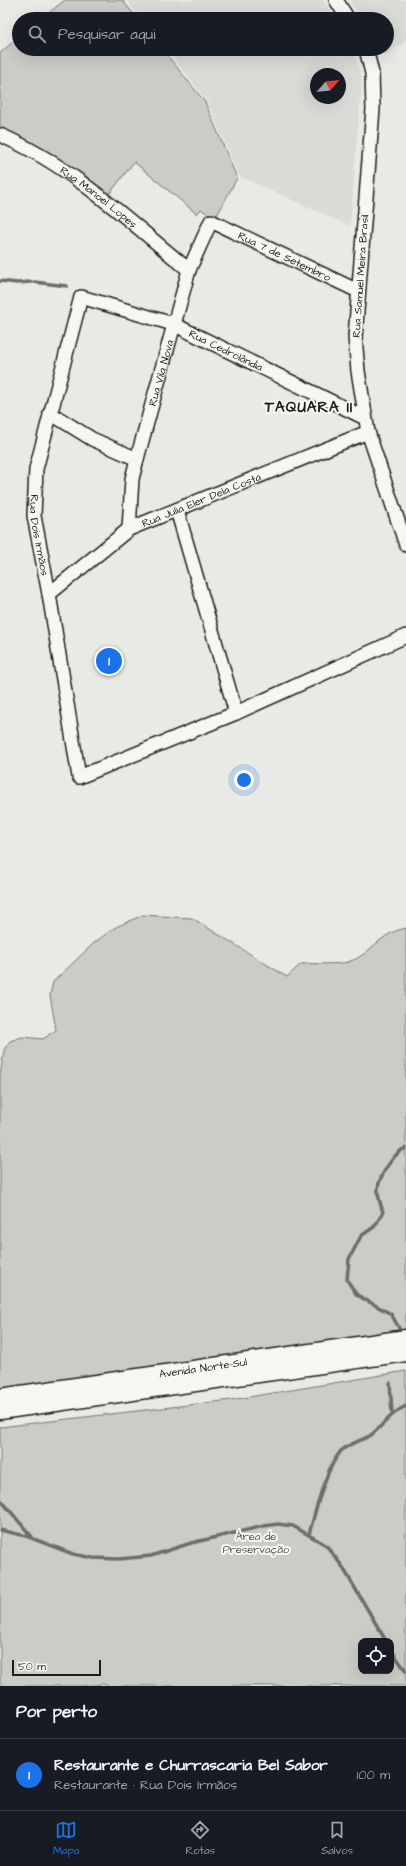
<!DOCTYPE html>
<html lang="pt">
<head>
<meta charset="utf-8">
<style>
  body { margin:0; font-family:"Architects Daughter",sans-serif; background:#20242c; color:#f1f3f6 }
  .controls { position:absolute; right:12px; bottom:12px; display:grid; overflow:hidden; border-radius:8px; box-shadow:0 4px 16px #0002 }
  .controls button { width:36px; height:36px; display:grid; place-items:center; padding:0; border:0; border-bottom:1px solid #363941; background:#171b24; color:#f1f3f6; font:20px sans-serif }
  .compass { position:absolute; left:310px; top:68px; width:36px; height:36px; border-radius:50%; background:#171b24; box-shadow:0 4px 16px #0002; rotate:63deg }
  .scale { position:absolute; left:12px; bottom:10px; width:89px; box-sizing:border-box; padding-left:4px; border:2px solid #1c1c1c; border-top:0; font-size:11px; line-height:14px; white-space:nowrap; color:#1c1c1c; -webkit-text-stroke:3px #f6f6f2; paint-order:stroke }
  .you { position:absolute; left:244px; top:780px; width:14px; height:14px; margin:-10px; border:3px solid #fff; border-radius:50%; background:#1a73e8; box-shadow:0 0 0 6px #1a73e833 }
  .badge { display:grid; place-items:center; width:26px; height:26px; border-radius:50%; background:#1a73e8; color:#fff; font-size:13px; font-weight:700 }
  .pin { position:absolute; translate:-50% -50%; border:2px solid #fff; box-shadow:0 1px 4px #0006 }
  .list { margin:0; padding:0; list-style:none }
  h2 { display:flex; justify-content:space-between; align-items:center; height:52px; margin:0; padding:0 16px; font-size:17px }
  h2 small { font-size:13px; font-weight:400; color:#9ea1a6 }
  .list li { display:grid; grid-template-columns:26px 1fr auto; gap:12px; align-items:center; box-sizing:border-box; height:72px; padding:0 16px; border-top:1px solid #363941 }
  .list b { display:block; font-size:15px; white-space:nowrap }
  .list p { margin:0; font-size:13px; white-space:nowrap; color:#9ea1a6 }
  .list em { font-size:13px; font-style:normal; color:#9ea1a6 }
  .icon { flex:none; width:22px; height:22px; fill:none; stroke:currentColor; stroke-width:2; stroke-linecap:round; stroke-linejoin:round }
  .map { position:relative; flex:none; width:406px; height:1686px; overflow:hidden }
  .search { position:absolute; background:#171b24; box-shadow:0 4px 16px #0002; left:12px; right:12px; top:12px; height:44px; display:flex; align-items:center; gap:10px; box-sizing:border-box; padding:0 14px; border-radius:22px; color:#9ea1a6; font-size:15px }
  .sheet { height:124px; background:#171b24 }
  nav { display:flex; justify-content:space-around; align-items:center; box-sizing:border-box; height:56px; border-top:1px solid #363941; background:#171b24; font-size:11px; color:#9ea1a6 }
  nav a { display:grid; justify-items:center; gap:2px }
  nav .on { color:#1a73e8 }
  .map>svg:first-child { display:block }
</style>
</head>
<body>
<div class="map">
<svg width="406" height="1686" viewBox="0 0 406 1686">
  <rect width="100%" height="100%" fill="#e9e9e5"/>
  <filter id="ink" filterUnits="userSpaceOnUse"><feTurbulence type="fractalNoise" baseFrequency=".025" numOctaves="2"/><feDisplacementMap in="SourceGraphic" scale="8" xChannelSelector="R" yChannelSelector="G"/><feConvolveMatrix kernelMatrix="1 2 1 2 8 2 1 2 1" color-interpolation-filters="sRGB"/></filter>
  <g filter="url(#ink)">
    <path fill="#dadad6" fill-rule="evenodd" d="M126 0H323L336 19H142Z
      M349 0H406V41L385 55 381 49H387V19H362Z
      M166 49H353L362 79 350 226 239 176 207 101ZM316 74H340V98H316Z"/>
    <path fill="#cbcbc7" stroke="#747472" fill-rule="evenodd" d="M65 0H122L138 19H41Z
      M19 37V49H162L205 102 237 178 215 219 201 209 197 214 134 162 107 197C75 170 39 145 0 129V53Z
      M143 915 192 918 287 977 301 964C314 963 337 965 348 962 370 956 380 932 406 928V1331L0 1390V1076L4 1050 10 1041 22 1037 43 1039 56 1030 50 995 53 982 94 943 114 928Z
      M406 1371V1686H109L103 1684 81 1686H0V1427L231 1400ZM361 1641H391V1671H361Z"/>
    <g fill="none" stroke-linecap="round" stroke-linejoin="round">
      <path stroke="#6d6d6c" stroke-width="3.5" d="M0 281 17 283 31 282
        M34 282 67 286
        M399 1328 391 1314 357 1295 347 1280 349 1259 361 1236 374 1227 383 1213C381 1204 377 1197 378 1188 379 1177 395 1151 406 1148
        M390 1383 392 1413
        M0 1499 32 1537
        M0 1530 26 1536 73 1554 93 1558 119 1559 151 1556 191 1543 264 1526 278 1524 293 1526 326 1545 342 1566 386 1641
        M309 1534C316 1511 325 1469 341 1451 349 1443 361 1441 371 1435 384 1425 389 1414 406 1406
        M391 1650 406 1671"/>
      <defs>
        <g id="minor">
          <path d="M336 0 348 19"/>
          <path d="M366 49 372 73 373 109 355 337 358 371 368 432 406 545"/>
          <path id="s1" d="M0 135C71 165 130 222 189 270"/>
          <path d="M50 413 92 439 137 459"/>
          <path id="s2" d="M365 418 173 324 81 297 36 469 34 516 49 594 79 777 236 713 406 636"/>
          <path d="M177 510 236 713"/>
          <path id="s3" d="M129 529 132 479 137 459 189 270 211 221 358 291"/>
          <path id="s4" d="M49 594 129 529 368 432"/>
        </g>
        <g id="major">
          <path id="s5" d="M0 1397 406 1338"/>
          <path d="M0 1411 406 1353"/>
        </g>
      </defs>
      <use href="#minor" stroke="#1c1c1c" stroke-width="16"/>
      <use href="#major" stroke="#1c1c1c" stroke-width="19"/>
      <use href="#minor" stroke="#f6f6f2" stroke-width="13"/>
      <use href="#major" stroke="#f6f6f2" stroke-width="16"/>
    </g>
  </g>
  <g text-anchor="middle" stroke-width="4" stroke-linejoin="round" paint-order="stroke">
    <g font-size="11" fill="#1c1c1c" stroke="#f6f6f2">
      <text dy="4" stroke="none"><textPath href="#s1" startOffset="117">Rua Manoel Lopes</textPath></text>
      <text dy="4" stroke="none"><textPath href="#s3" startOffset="402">Rua 7 de Setembro</textPath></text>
      <text transform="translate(360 276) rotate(-86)" y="4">Rua Samuel Meira Brasil</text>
      <text transform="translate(226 350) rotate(26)" y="4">Rua Cedrolândia</text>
      <text dy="4" stroke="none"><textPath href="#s3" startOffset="160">Rua Vila Nova</textPath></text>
      <text dy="4" stroke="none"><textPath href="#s4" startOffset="181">Rua Julia Eler Dela Costa</textPath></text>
      <text dy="4" stroke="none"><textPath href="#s2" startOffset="554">Rua Dois Irmãos</textPath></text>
      <text dy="4" stroke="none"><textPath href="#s5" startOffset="205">Avenida Norte-Sul</textPath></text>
    </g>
    <g font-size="11" fill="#51514f" stroke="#f6f6f2">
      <text x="256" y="1540">Área de<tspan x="256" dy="13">Preservação</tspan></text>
    </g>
    <g font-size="15" font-weight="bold" letter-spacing="1" fill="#1c1c1c" stroke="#f6f6f2">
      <text x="309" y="412">TAQUARA II</text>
    </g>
  </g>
</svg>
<div class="controls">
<button><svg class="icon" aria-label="locate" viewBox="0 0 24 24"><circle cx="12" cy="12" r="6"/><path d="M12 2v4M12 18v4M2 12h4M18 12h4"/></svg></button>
</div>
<svg class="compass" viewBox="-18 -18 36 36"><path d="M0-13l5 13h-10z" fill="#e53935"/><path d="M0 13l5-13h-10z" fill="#9ea1a6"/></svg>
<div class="scale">50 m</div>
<div class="you"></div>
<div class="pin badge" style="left:109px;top:661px">1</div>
<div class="search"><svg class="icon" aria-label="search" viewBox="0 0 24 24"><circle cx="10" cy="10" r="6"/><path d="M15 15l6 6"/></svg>Pesquisar aqui</div>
</div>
<section class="sheet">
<h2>Por perto<small></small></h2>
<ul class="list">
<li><span class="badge">1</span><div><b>Restaurante e Churrascaria Bel Sabor</b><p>Restaurante · Rua Dois Irmãos</p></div><em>100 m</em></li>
</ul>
</section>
<nav>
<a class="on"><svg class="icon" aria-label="map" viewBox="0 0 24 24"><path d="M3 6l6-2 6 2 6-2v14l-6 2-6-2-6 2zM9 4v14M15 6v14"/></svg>Mapa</a>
<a><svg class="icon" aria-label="directions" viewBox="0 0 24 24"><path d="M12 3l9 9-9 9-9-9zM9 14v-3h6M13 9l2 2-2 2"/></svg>Rotas</a>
<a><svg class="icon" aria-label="saved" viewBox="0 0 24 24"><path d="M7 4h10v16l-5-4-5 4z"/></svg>Salvos</a>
</nav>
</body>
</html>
